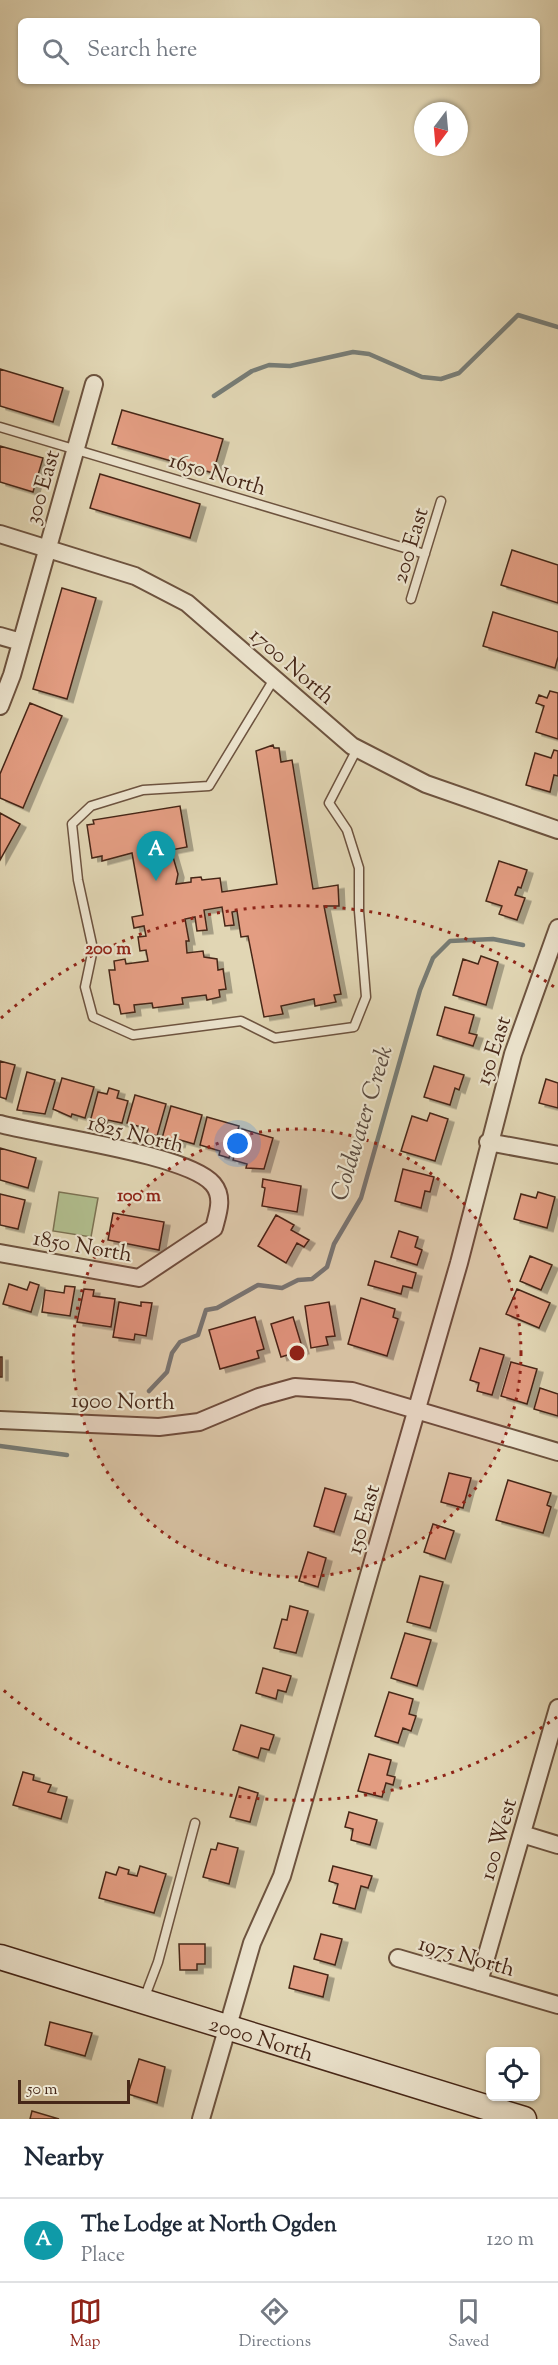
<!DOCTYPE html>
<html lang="en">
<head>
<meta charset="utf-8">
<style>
  body { margin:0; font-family:"Sorts Mill Goudy",serif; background:#f6f6f7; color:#1f2937 }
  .controls { position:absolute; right:18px; bottom:18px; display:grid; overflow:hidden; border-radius:9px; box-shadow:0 2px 4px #0004 }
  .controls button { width:54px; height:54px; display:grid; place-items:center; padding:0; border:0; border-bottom:2px solid #e0e1e3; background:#fff; color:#1f2937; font:30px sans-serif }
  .compass { position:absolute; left:414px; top:102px; width:54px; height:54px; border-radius:50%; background:#fff; box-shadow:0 2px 4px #0004; rotate:196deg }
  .scale { position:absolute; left:18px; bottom:15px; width:112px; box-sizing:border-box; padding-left:6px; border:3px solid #462718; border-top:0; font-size:16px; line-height:21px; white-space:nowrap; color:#462718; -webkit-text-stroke:4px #ece4ce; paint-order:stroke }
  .you { position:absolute; left:238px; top:1144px; width:21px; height:21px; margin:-15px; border:4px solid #fff; border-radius:50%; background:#1a73e8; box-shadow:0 0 0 9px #1a73e833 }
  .badge { display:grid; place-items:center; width:39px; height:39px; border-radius:50%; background:#8f2418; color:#fff; font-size:20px; font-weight:700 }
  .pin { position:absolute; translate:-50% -50px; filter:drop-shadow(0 2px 3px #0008) }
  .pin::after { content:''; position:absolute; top:32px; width:21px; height:18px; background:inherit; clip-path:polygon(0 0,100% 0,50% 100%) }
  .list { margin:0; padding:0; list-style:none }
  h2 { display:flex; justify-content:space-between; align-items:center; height:78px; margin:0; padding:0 24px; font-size:26px }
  h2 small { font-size:20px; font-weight:400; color:#747a83 }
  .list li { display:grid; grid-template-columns:39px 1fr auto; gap:18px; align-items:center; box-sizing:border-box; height:84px; padding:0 24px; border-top:2px solid #e0e1e3 }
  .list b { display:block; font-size:22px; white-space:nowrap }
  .list p { margin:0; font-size:20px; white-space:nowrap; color:#747a83 }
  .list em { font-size:20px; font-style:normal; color:#747a83 }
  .icon { flex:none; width:33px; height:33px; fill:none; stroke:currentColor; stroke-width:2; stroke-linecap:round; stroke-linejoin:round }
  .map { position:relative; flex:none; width:558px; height:2119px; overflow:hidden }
  .search { position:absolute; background:#fff; box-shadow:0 2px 4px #0004; left:18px; right:18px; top:18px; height:66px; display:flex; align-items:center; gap:15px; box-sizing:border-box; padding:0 21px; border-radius:9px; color:#747a83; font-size:22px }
  .sheet { height:162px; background:#fff }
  nav { display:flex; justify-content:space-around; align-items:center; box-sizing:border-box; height:84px; border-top:2px solid #e0e1e3; background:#fff; font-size:16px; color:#747a83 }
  nav a { display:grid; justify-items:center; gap:3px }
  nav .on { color:#8f2418 }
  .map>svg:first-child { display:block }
</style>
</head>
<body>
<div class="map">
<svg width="558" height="2119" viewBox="0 0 558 2119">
  <defs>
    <filter id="shadow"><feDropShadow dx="6" dy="3.5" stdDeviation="0" flood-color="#0004"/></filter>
  </defs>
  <rect width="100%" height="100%" fill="#e1d6b4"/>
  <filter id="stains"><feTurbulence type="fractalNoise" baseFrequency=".00333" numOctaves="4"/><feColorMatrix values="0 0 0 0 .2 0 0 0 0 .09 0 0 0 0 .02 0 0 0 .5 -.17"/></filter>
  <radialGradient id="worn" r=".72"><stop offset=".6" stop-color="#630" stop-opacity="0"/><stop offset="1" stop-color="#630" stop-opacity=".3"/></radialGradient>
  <path fill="#b1be8e" stroke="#7c7253" stroke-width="1.5" d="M59 1192 98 1198 91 1237 53 1231Z"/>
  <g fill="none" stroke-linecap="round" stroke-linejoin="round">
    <path stroke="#777d77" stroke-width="4.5" d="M214 396 252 371 269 365 290 366 353 352 369 354 422 377 441 379 459 373 518 315 558 327
      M149 1391 167 1372 172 1353 180 1342 198 1335 206 1310 217 1308 258 1285 282 1288 298 1280 312 1279 327 1267 334 1244 361 1198 420 990 433 958 450 941 493 939 523 945
      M0 1446 67 1455"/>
  </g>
  <path fill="#e39d82" stroke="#462718" stroke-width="1.5" filter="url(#shadow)" d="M0 369 63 388 53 422 0 406Z
    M122 410 223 439 213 473 112 444Z
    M0 446 43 458 33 492 0 482Z
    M100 474 200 504 190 538 90 508Z
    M512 550 558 565V603L501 585Z
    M62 588 96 598 67 699 33 689Z
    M493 612 558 632V657L555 668 483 646Z
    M550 691 558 693V739L536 732 544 706 536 703 539 695 547 698Z
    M30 703 62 716 23 808 0 798V774Z
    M273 745 274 748H279L281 762 292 760 313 889 338 885 339 906H324L341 994 334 995 336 1002 315 1006 314 999 281 1006 283 1014 264 1017 248 936 241 937 237 911 232 912 234 925 225 926 222 907 204 910 207 930 197 931 195 917 185 919 189 941H186L187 953 203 951 204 957 217 959 218 970 223 969 226 989 219 990 220 997 207 1000 206 995 182 998 183 1004 153 1008 152 1003 134 1005 135 1012 121 1014 119 1005 114 1004 109 970H115L114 961 125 959 126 964 148 961 146 950 140 951 138 937 146 936 144 926 134 928 132 917 143 915 132 853 102 861V856L92 858 87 825 94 824 93 820 180 806 187 847 171 850 178 874 176 884 191 882V878L201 877 202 880 220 878 222 892 277 884 256 751Z
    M554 750 558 751V776L554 775 550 792 526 785 535 753 551 758Z
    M0 813 20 824 0 860Z
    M499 861 527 870 521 888 518 887 515 895 525 898 517 920 499 914 502 906 486 901Z
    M481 956 498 962 486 1005 453 995 463 959 478 964Z
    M445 1007 474 1015 469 1033 477 1035 473 1046 437 1035Z
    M0 1061 15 1065 6 1099 0 1097Z
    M434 1066 464 1075 459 1090 455 1088 450 1105 424 1097Z
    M27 1072 55 1080 45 1114 17 1110Z
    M62 1078 94 1087 85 1118 72 1114 71 1117 53 1109Z
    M546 1079 558 1083V1108L539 1103Z
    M109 1088 119 1091 117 1098 128 1101 122 1123 108 1120 106 1126 90 1122 98 1092 107 1094Z
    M135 1095 166 1104 157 1136 147 1133 148 1129 127 1123Z
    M171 1106 202 1115 194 1144 180 1140 179 1144 161 1142Z
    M430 1113 448 1119 435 1161 401 1151 412 1116 427 1121Z
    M207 1117 239 1126 229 1158 219 1155 220 1151 200 1145Z
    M242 1129 273 1138 264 1169 246 1168 247 1164 233 1160Z
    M0 1148 36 1158 28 1188 0 1180Z
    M403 1169 434 1177 430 1192 425 1191 421 1208 395 1201Z
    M263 1179 301 1186 297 1212 262 1206 265 1188 262 1187Z
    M538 1192 555 1197 547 1228 514 1219 521 1194 536 1198Z
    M0 1194 25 1200 18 1229 0 1225Z
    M113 1213 164 1222 159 1250 108 1240Z
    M276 1215 294 1225 291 1230 309 1240 304 1247 297 1243 286 1263 258 1246Z
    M399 1231 418 1237 415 1247 422 1250 417 1265 391 1257Z
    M530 1256 552 1265 541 1290 520 1281Z
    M375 1261 416 1273 412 1288 403 1286 401 1294 368 1285Z
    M30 1282 39 1285 31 1312 3 1304 9 1284 27 1290Z
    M65 1286 75 1287 70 1316 42 1312 45 1290 64 1293Z
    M84 1289 94 1290 93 1296 115 1299 111 1327 77 1322Z
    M517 1289 550 1303 539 1328 506 1314Z
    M361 1298 395 1309 393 1317 398 1319 387 1356 348 1344Z
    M119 1302 141 1306V1302L152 1303 146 1336 135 1334 134 1340 113 1337Z
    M329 1302 335 1336 326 1337 328 1345 311 1348 305 1306Z
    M255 1317 264 1349 257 1351 259 1358 220 1369 209 1330Z
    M293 1317 303 1350 281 1357 271 1324Z
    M480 1348 504 1355 492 1395 477 1391 479 1383 470 1380Z
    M0 1357H2V1377H0Z
    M511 1362 537 1369 527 1404 501 1396Z
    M540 1388 558 1394V1416L534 1409Z
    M449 1473 471 1478 463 1508 441 1502Z
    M508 1480 551 1493 547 1505 551 1507 543 1533 496 1520Z
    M325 1488 346 1494 334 1532 314 1526Z
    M433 1524 454 1531 445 1559 424 1552Z
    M308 1552 326 1558 318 1587 299 1581Z
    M420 1576 443 1582 430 1628 407 1622Z
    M290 1606 308 1611 296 1653 274 1648 282 1619 287 1620Z
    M405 1633 431 1640 417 1686 391 1678Z
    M263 1668 291 1676 286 1692 278 1690 276 1699 256 1693Z
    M389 1692 413 1699 409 1714 416 1716 411 1731 403 1728 398 1743 375 1736Z
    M241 1725 274 1735 269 1750 261 1748 258 1758 233 1750Z
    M369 1754 391 1760 387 1775 395 1777 393 1785 386 1783 382 1797 358 1791Z
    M23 1772 34 1775 33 1780 51 1785 48 1792 67 1797 61 1819 13 1805Z
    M239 1787 258 1793 250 1822 230 1817Z
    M349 1812 377 1820 370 1845 351 1840 353 1829 345 1827Z
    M218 1843 238 1848 229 1884 203 1877 211 1849 216 1850Z
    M140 1866 166 1874 154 1913 99 1898 106 1872 116 1875 119 1867 129 1870 128 1874 137 1876Z
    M333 1866 372 1876 368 1888 361 1886 355 1909 333 1903 338 1884 329 1881Z
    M321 1934 342 1939 335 1965 314 1959Z
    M179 1944H205V1964H197V1970H180Z
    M294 1966 328 1975 323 1997 289 1988Z
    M50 2022 92 2033 85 2056 45 2045Z
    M139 2059 165 2067 157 2103 128 2094Z
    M32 2111 59 2119H30Z"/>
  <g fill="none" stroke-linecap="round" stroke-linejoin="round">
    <defs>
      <path id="lane" d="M0 427 425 554
        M411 599 441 501
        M274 679 209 786 143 790 91 806 72 824 78 880 93 949 85 987 93 1017 133 1035 241 1021 275 1038 354 1027 366 997 359 911V868L347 830 329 803 357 749
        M144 1999 158 1962 195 1823"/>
      <path id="street" d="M0 534 135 576 187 603 352 746 426 784 558 830
        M0 636 21 642
        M0 706 12 675 94 384
        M0 1124C43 1136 188 1154 213 1184 224 1197 218 1213 214 1228L139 1278 0 1253
        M488 1142 558 1155
        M0 1420 159 1427 199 1422 259 1397 295 1387 352 1391 558 1452
        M522 1834 558 1845
        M398 1958 558 2005
        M479 1982 558 1708
        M201 2119 252 1943 282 1876 459 1263 513 1054 558 928"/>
      <g id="secondary">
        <path id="s1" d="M0 1957 524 2119"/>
      </g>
    </defs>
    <use href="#lane" stroke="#6d533f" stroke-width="11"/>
    <use href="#street" stroke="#6d533f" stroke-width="20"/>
    <use href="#secondary" stroke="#462718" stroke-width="27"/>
    <use href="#lane" stroke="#ece4ce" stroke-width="8"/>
    <use href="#street" stroke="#ece4ce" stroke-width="16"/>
    <use href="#secondary" stroke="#ece4ce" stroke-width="24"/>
  </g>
  <circle cx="297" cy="1353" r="224" fill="#8f2418" fill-opacity=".12"/>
  <g fill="none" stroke="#8f2418" stroke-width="3" stroke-dasharray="3 6">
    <circle cx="297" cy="1353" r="224"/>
    <path d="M557 1717A447 447 0 0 1 1 1688M1 1018A447 447 0 0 1 557 989"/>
  </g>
  <g text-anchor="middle" stroke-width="4.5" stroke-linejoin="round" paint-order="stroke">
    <g font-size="22" fill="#462718" stroke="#ece4ce">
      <text transform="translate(218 473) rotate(17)" y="8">1650 North</text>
      <text transform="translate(41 487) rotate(-74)" y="8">300 East</text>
      <text transform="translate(409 545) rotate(-73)" y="8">200 East</text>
      <text transform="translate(293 665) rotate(41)" y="8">1700 North</text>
      <text transform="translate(492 1050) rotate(-72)" y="8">150 East</text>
      <text transform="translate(136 1133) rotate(14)" y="8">1825 North</text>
      <text transform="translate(83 1245) rotate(10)" y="8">1850 North</text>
      <text transform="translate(123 1400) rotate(1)" y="8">1900 North</text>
      <text transform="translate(362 1519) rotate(-74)" y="8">150 East</text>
      <text transform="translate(497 1839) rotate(-74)" y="8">100 West</text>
      <text transform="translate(467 1955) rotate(16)" y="8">1975 North</text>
      <text dy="8" stroke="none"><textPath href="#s1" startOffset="274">2000 North</textPath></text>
    </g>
    <g font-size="24" font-style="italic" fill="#5a4b40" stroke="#ece4ce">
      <text transform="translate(361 1123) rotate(-73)" y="8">Coldwater Creek</text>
    </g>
  </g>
  <circle cx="297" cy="1353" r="9" fill="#8f2418" stroke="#ece4ce" stroke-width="3"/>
  <g font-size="18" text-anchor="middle" font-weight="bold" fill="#8f2418" stroke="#ece4ce" stroke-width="4.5" stroke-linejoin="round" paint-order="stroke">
    <text x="108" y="954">200 m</text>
    <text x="139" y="1201">100 m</text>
  </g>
  <rect width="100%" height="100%" filter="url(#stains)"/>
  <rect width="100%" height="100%" fill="url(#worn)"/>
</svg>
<div class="controls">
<button><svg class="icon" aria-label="locate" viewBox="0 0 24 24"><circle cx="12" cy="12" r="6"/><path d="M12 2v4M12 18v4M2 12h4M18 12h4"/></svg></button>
</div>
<svg class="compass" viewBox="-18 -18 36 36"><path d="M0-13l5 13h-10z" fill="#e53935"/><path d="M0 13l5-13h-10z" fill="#747a83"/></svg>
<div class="scale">50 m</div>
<div class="you"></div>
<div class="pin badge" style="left:156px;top:881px;background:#0f9aa8">A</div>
<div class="search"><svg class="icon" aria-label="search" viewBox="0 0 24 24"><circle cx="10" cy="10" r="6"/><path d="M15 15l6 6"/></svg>Search here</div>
</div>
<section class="sheet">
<h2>Nearby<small></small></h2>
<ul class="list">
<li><span class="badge" style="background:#0f9aa8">A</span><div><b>The Lodge at North Ogden</b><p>Place</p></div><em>120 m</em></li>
</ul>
</section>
<nav>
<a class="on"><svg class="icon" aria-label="map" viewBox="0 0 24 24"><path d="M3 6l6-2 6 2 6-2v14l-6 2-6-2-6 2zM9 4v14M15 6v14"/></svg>Map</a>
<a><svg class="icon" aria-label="directions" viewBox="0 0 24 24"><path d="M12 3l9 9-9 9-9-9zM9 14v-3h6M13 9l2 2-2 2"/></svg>Directions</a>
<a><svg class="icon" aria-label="saved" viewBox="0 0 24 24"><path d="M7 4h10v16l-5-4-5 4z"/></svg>Saved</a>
</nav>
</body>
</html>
